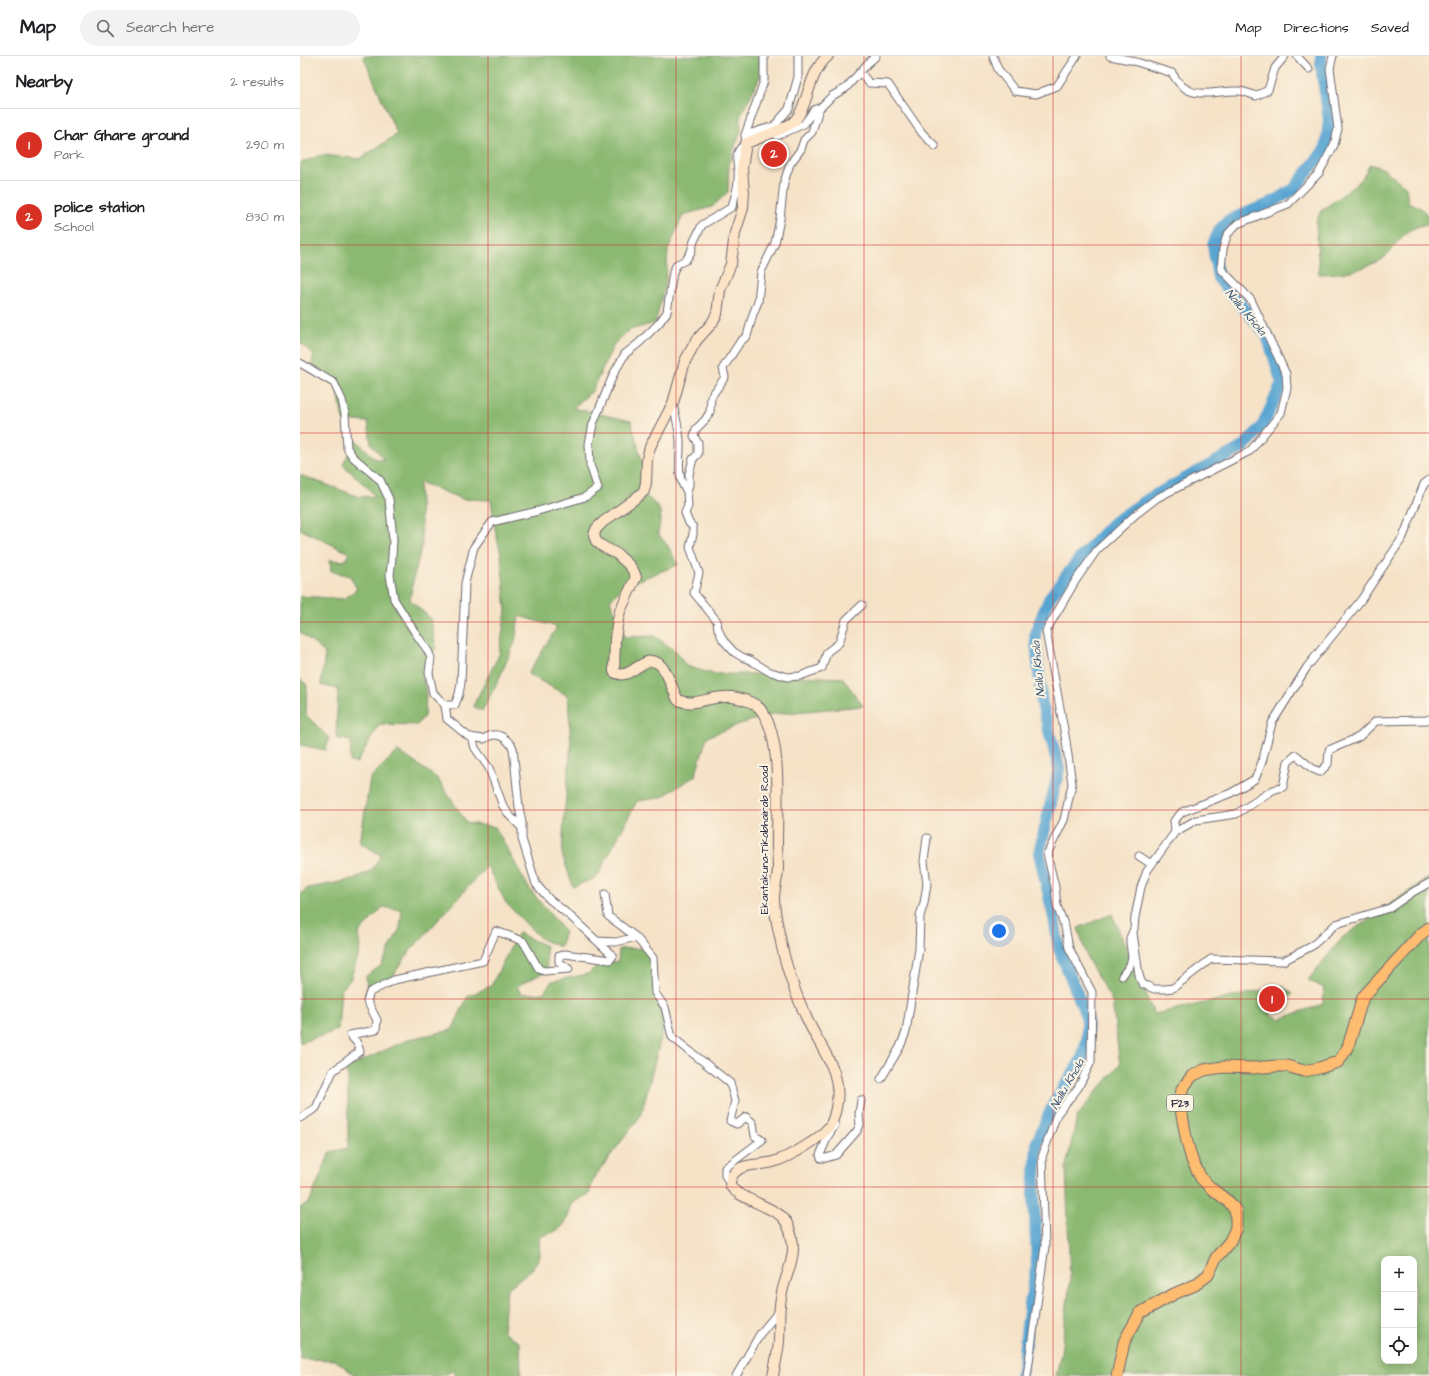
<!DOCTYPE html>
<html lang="en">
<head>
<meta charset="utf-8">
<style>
  body { margin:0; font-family:"Architects Daughter",sans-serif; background:#f2f2f2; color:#202124 }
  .controls { position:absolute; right:12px; bottom:12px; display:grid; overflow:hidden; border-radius:8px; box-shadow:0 2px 10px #0003 }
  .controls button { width:36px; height:36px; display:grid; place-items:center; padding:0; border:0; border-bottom:1px solid #e0e0e0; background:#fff; color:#202124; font:20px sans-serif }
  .you { position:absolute; left:699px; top:875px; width:14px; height:14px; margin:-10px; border:3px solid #fff; border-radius:50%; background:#1a73e8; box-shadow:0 0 0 6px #1a73e833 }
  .badge { display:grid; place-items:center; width:26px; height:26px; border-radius:50%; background:#d93025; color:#fff; font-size:13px; font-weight:700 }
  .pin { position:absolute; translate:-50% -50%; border:2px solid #fff; box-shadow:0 1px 4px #0006 }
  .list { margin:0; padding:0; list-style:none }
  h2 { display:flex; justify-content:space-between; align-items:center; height:52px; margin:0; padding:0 16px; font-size:17px }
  h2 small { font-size:13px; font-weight:400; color:#757577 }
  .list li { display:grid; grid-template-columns:26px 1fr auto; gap:12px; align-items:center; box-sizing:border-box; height:72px; padding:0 16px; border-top:1px solid #e0e0e0 }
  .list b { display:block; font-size:15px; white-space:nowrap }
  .list p { margin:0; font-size:13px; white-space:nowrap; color:#757577 }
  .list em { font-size:13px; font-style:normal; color:#757577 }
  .icon { flex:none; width:22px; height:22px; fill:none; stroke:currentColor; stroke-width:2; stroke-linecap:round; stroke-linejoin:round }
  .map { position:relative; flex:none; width:1129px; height:1320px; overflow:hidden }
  header { display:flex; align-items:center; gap:24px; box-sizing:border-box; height:56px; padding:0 20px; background:#fff; border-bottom:1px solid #e0e0e0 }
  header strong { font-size:19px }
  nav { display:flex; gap:22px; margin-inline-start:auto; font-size:14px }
  .search { width:280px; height:36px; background:#f2f2f2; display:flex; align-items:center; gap:10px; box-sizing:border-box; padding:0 14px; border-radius:22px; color:#757577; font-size:15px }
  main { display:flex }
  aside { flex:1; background:#fff }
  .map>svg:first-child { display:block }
</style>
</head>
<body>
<header>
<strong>Map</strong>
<div class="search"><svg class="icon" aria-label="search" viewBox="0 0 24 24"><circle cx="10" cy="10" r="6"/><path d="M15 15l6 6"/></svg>Search here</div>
<nav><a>Map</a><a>Directions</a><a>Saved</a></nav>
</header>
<main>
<aside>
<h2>Nearby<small>2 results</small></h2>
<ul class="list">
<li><span class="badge">1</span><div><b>Char Ghare ground</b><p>Park</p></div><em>290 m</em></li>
<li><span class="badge">2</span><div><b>police station</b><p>School</p></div><em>830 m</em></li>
</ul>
</aside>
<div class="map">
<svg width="1129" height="1320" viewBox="0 0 1129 1320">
  <rect width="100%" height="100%" fill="#fcf5e5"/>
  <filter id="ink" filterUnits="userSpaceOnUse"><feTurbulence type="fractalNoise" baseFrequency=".025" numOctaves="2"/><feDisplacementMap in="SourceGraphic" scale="8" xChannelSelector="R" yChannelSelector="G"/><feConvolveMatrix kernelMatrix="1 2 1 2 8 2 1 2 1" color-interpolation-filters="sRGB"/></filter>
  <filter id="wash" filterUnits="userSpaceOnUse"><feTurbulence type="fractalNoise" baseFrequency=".012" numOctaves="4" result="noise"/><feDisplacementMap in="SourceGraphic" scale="16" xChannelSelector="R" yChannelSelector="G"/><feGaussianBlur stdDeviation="0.9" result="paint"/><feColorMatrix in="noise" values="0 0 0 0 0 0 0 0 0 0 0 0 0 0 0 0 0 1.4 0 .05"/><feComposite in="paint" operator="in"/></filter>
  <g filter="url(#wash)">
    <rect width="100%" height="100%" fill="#f5e2c7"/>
    <path fill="#8bb972" stroke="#566e56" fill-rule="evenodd" d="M63 0H460L461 19 440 61 441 75 429 106 428 136 412 151 383 159 368 194 366 225 355 267 329 274 314 288 292 335 273 352 331 365 343 409 342 437C363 454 362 452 358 478L368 490 378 509 325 529 310 544 325 581 354 580 377 596 386 610 413 618H453L543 622 563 650 473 658 440 668 407 681 395 720 360 742 337 745 297 821 273 831 262 798 264 761 271 689 268 640 228 618 257 571 219 560 215 586 198 625 182 655 173 650 199 599 206 555 201 499 195 473 191 444 162 443 119 426 122 489 114 520 110 544 131 563 136 592 121 614 126 636 125 659 117 669 79 668 57 707 50 706 51 685 36 682 38 633 21 629 25 597 0 576V540L44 543 57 533 50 520 31 515 30 504 45 505 49 497 0 473V419L60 441 75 440 68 432 43 409 55 383 76 403H84L71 388 68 366 43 364 36 325 10 315 14 299 0 286V107L21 99 60 103 97 78Z
      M1070 108 1084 113 1106 131 1108 146 1121 152 1129 161V168C1112 170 1105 177 1094 190 1092 193 1089 197 1086 200 1067 214 1042 218 1019 218L1016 166 1021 155 1054 130 1062 123Z
      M0 623 7 629 6 659 29 682 26 694 0 689Z
      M98 695 137 722 167 767 195 771 230 834 265 876 260 891 241 883 206 847 187 810 110 895 92 921 67 935 66 920 81 910 100 872 102 854 83 851 59 877 61 892 50 924 41 934 38 974 0 987V838L8 832 51 824 72 814 81 799 60 787 70 722Z
      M1129 821V1320H756L761 1297 770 1226 766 1111 777 1061 791 1042 820 1009 812 945 788 904 778 872 812 858 854 958 982 930 993 938 974 955 969 958 980 963 1023 948 1024 932 1008 924 1043 881ZM1084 1203H1114V1305H1084Z
      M218 877 246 890 247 915 217 930 221 938 243 937 252 925 288 918 301 906H318L319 893 348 892 364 970 341 1059 294 1122 289 1138 272 1147C266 1171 263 1174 239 1181L240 1200 233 1212 207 1233 203 1275 220 1287 221 1317 195 1320H156L153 1315 141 1320H58L52 1317 35 1304 0 1303V1152L9 1147 30 1096 48 1092V1021L46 1017 49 1011 109 983 152 974 168 940 191 930Z"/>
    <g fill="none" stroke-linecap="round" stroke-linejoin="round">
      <path stroke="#59a5d2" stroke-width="12" d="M721 1320 730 1247 737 1210 734 1137 737 1086 754 1047 782 1003 787 984V962L759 893 754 862 739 797 759 713 742 648 735 577 750 541 781 501 813 467 850 442 943 391 962 371 982 327 967 279 918 222 913 189 920 173 929 164 969 148 994 133 1026 92 1029 64 1021 10V0"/>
    </g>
  </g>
  <g filter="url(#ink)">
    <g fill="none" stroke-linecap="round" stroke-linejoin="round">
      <defs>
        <path id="street" d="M693 0 698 13 715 35 736 38 757 30 777 0
          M810 0 830 4 872 17C889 48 911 34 938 35 944 35 951 38 956 40L968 34 975 12 985 0
          M997 0 1009 13
          M560 16 569 27 588 28 622 77 635 90
          M445 79 464 25V0
          M477 80 504 68 514 54 518 52 519 53
          M0 307 34 327 42 344 45 358 47 392 53 401 80 424 89 443 93 483 92 501 90 519 94 543 114 575 128 595 131 602 129 617 133 637 145 649H155L159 638 161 627 165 527 174 491 192 466 238 455 285 441 298 432 290 409 289 388 293 368 314 317 325 298 339 287 359 267 367 256 373 216 377 208 386 204 391 196 394 185 402 169 432 151C434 142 438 133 438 123 440 108 430 99 446 87L445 79 474 70 489 53 498 21V0
          M373 347C375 359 379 372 380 384 381 400 375 422 387 435
          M562 549 546 564 539 587 527 596 522 612 500 620 487 621 468 615 450 604 442 601 434 596 423 584 418 573 417 565 394 537 399 517 390 491 393 478V471L389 467 385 457 388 450 387 435 389 429V418L393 403 398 398V387L394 380 396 373 405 364 410 356 411 341 425 321 423 312 440 286 447 280 453 258 458 246 461 216 475 187 480 163 484 126 490 108 501 93 504 84 512 76 519 53 532 40 546 32 568 7 576 0
          M145 649 147 663 169 681 184 683C196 674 206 681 213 692L219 751 222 767V783L236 828 249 843 270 860 297 885 316 886 336 881
          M172 681 175 692 189 712 203 750 210 760 221 771
          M875 776 896 764 936 758 973 734 983 731 988 706 996 699 1013 713 1020 716 1028 708 1029 694 1059 681 1076 665 1127 664 1129 663
          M839 800 851 808
          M305 838 308 860 336 881 353 902 355 937 365 951 372 981 430 1027 435 1045 430 1065 437 1068 446 1061 453 1067 455 1080 462 1084 425 1112V1119L430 1128
          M833 877 839 919 841 925 843 928 854 933H865L873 932 911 903 983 905 1012 890 1036 868 1090 852 1113 836 1129 827
          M822 920 830 909 832 901 830 887V882L834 873 835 861 841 831 847 815 875 776 874 765 882 756 931 737 955 723 962 706 972 667 1007 611 1061 544 1103 481 1124 428 1129 424
          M581 1023 600 991 606 976 619 893 620 860 624 847 627 828 624 805 627 782
          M0 1062 16 1052 33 1015 60 995 57 987 50 979 76 974 77 964 67 945 70 936 94 924 183 905 196 875 223 885 239 913 244 915 269 913 259 906V900L265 898 310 904 313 900 297 885
          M535 1069 528 1080 520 1099 521 1102H526L536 1099 557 1075 560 1069 559 1058 561 1044
          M436 1320 460 1278 479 1255
          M727 1320 745 1190 742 1101 757 1058 778 1032 791 1006 792 936 769 892 765 871 757 850 755 831 747 798 764 764 772 728 766 685 746 575 776 524 797 494 835 459 857 442 950 395 981 357 987 332 986 318 951 244 921 213 923 193 927 179 937 168 988 148 1019 117 1034 89 1038 73 1030 12 1033 0"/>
        <path id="secondary" d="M473 1320C475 1309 478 1297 479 1285 480 1271 478 1257 481 1242 485 1215 501 1199 488 1170 487 1167 484 1163 481 1160 472 1151 431 1139 430 1128 430 1122 434 1116 439 1113 446 1108 463 1109 473 1106 489 1101 522 1083 531 1068 533 1064 535 1057 536 1052 544 1016 521 994 507 963 495 937 485 909 480 881 477 868 474 855 474 842 474 832 478 822 478 812 478 803 477 794 477 786 477 752 482 684 463 657 460 651 456 649 450 646 442 643 433 640 424 641 409 641 393 651 378 644 371 632 366 605 351 605 338 606 327 625 314 616L315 583 318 564 320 555 336 521 334 516 330 510 317 498 302 490 296 485 294 479 296 473 303 466 336 442 344 435 346 427 347 403 350 391 373 347 385 305 396 285 412 267 417 258 420 234 431 208 435 177 443 152 444 137 442 112 446 87C460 81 479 76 492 67 508 56 507 17 528 0"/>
        <path id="primary" d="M817 1320 824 1286 840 1257 874 1238 895 1229 908 1219 916 1202 930 1185 936 1172V1155L929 1146 912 1133 901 1122 892 1104 887 1086 880 1048 882 1033 892 1020 904 1014 923 1011 953 1012 976 1010H987L1004 1015 1019 1012 1038 1006 1048 991 1063 941 1121 878 1129 872"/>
      </defs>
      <use href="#street" stroke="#6c656c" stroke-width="9"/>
      <use href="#secondary" stroke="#6c656c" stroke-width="12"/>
      <use href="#primary" stroke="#6c656c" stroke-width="13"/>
      <use href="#street" stroke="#fff" stroke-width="7"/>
      <use href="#secondary" stroke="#fee4c6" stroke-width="10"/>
      <use href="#primary" stroke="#fdbc70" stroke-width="11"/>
    </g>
  </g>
  <path fill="none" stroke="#d62828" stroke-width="1" stroke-opacity="0.55" d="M188 0V1320M376 0V1320M564 0V1320M753 0V1320M941 0V1320M0 189H1129M0 377H1129M0 566H1129M0 754H1129M0 943H1129M0 1131H1129"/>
  <g text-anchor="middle" stroke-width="4" stroke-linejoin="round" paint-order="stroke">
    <rect fill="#fcf5e5" stroke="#63616e" stroke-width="1" x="867" y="1039" width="26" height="16" rx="3"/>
    <g font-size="10" font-weight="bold" fill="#22223b">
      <text x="880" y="1051">F23</text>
    </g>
    <g font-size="11" fill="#22223b" stroke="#fcf5e5">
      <text transform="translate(464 784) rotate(-90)" y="4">Ekantakuna-Tikabhairab Road</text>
    </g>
    <g font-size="12" font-style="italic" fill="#385677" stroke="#fcf5e5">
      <text transform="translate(946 256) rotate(50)" y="4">Nallu Khola</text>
      <text transform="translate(738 613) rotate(-95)" y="4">Nallu Khola</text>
      <text transform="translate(767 1028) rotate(-60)" y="4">Nallu Khola</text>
    </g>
  </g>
</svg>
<div class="controls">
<button>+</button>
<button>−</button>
<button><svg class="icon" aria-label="locate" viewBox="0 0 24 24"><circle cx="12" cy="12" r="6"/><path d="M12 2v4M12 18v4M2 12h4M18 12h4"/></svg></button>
</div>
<div class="you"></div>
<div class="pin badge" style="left:972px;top:943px">1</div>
<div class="pin badge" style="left:474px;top:98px">2</div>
</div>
</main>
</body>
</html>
